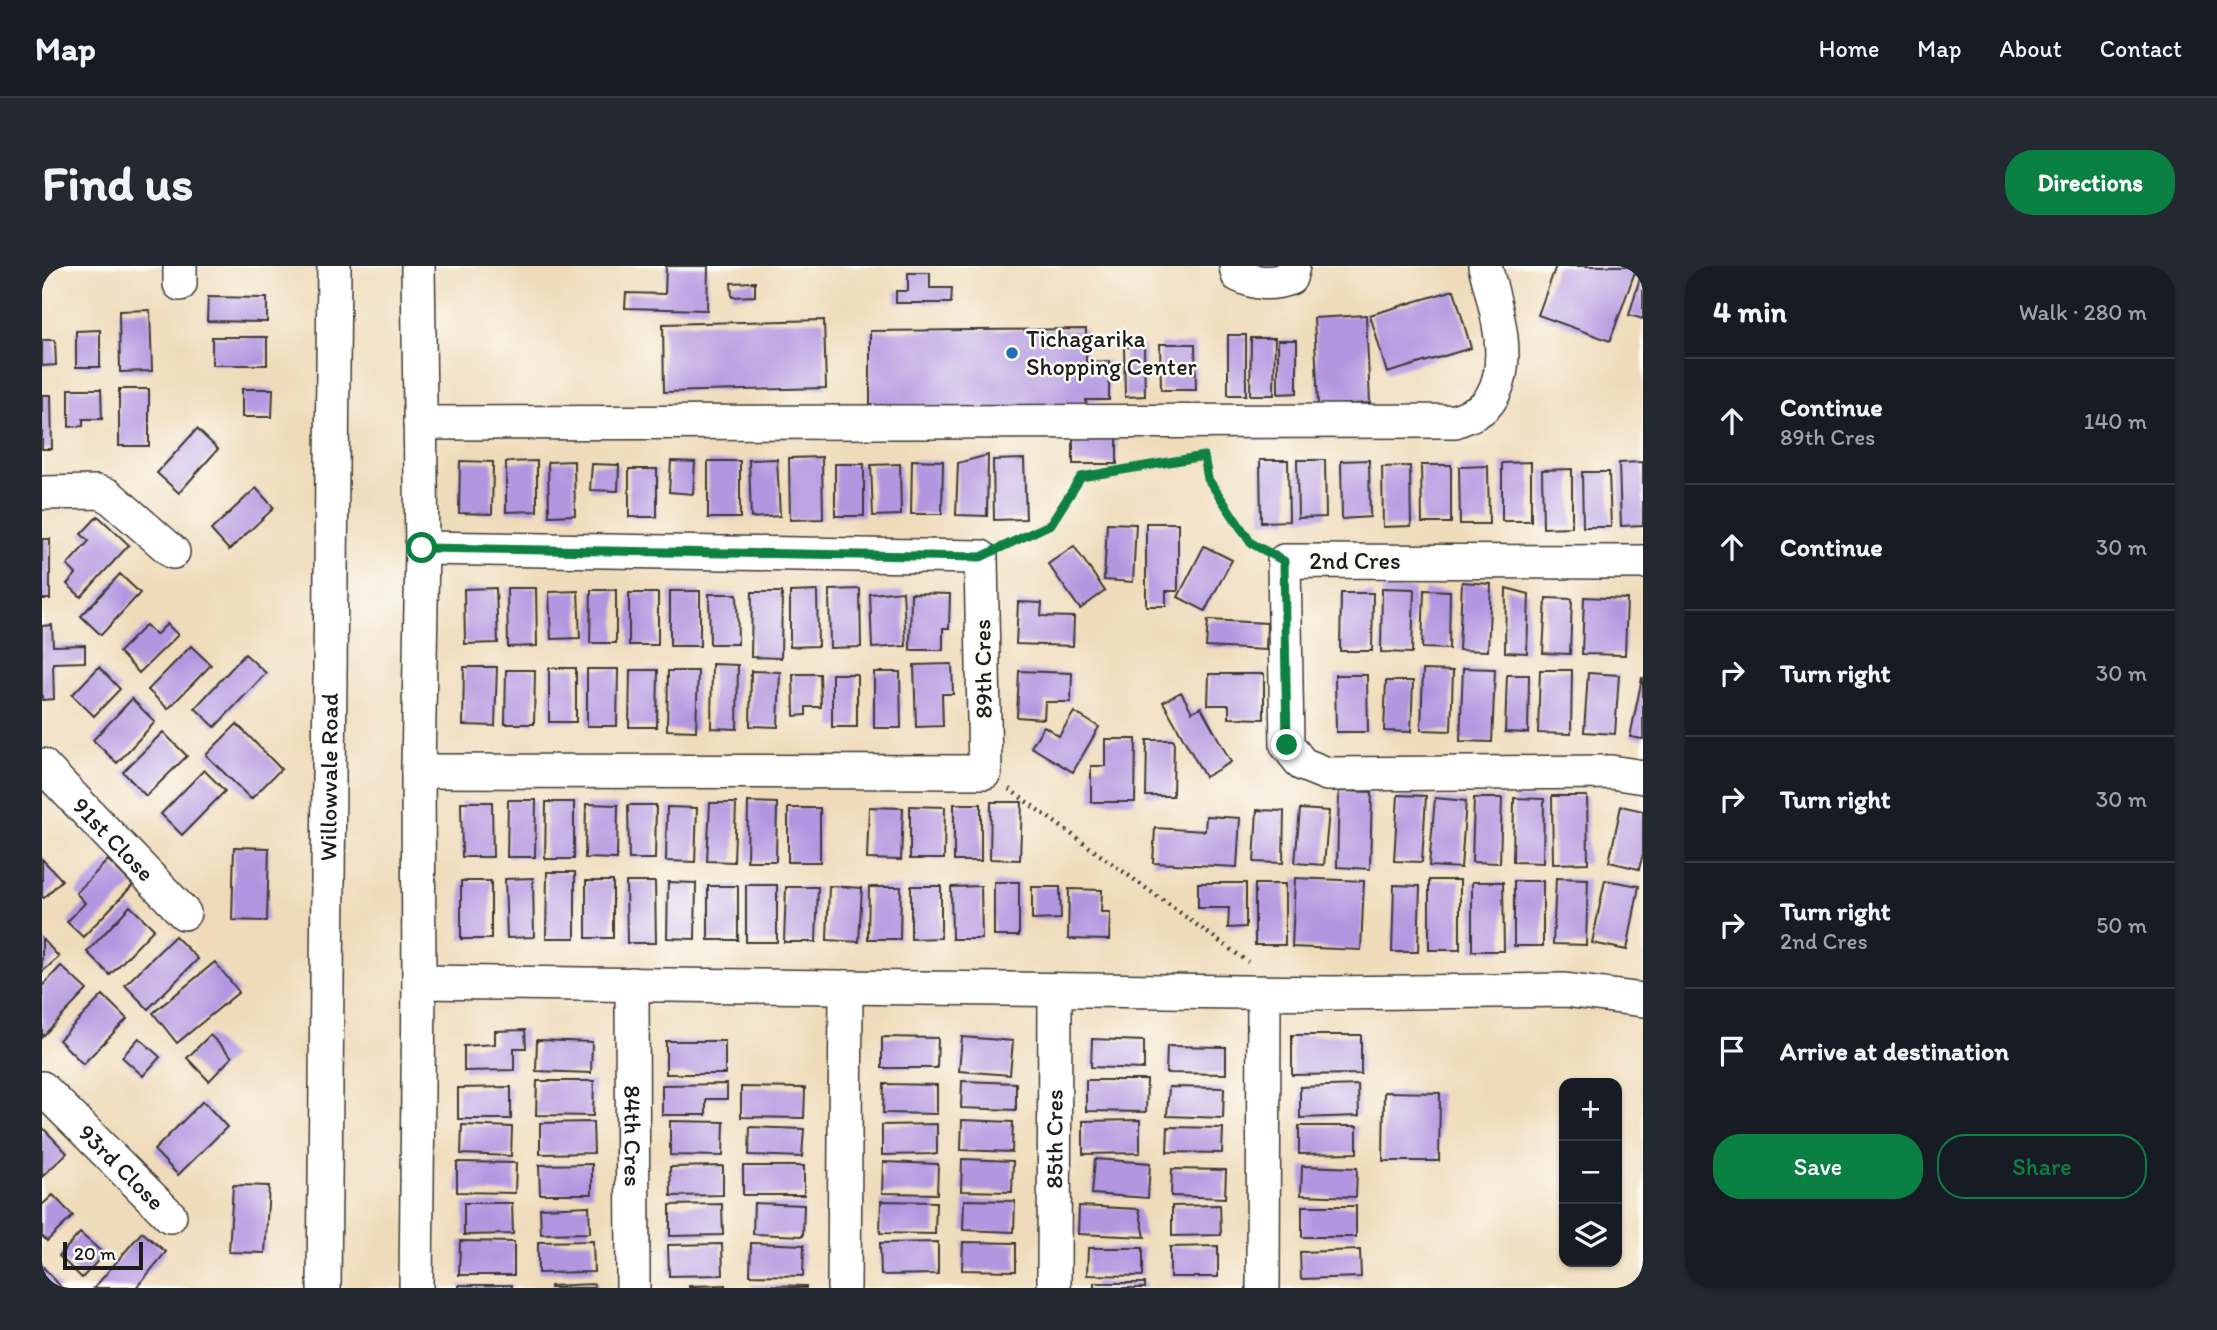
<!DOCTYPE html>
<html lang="en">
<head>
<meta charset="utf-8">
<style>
  body { margin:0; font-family:Itim,sans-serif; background:#242831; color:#f1f3f6 }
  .controls { position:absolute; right:21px; bottom:21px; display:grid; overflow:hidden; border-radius:14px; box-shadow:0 2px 5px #0004 }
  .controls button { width:63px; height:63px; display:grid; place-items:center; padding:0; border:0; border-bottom:2px solid #363941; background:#171b24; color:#f1f3f6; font:35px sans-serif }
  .scale { position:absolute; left:21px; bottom:18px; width:80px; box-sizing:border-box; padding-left:7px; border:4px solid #1c1c1c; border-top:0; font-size:19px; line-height:24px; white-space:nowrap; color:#1c1c1c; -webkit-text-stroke:5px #fdfcf7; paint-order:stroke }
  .stop { position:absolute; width:21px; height:21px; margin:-16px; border:5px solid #0b8043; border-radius:50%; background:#fff }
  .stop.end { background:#0b8043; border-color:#fff; box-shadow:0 2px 7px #0008 }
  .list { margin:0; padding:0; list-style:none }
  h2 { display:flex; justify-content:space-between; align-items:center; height:91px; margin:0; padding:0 28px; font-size:30px }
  h2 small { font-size:23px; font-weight:400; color:#9ea1a6 }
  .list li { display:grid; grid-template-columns:46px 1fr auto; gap:21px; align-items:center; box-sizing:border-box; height:126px; padding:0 28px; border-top:2px solid #363941 }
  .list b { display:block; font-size:26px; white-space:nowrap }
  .list p { margin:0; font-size:23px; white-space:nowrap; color:#9ea1a6 }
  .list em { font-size:23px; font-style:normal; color:#9ea1a6 }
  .actions { display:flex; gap:14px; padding:21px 28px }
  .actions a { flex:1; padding:16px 0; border:2px solid #0b8043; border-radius:28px; text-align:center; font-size:24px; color:#0b8043 }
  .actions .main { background:#0b8043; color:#fff }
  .icon { flex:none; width:38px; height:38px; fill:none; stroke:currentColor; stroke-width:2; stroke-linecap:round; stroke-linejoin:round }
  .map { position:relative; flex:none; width:1601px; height:1022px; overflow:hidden; border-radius:28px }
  header { display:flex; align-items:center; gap:42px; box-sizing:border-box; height:98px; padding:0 35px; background:#171b24; border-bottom:2px solid #363941 }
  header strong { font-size:33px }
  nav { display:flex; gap:38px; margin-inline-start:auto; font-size:24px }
  .intro { display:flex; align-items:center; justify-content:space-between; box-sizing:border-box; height:168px; padding:0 42px }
  h1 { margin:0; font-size:49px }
  .button { padding:18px 32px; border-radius:28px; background:#0b8043; color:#fff; font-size:24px; font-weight:700 }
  main { display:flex; gap:42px; padding:0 42px }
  aside { flex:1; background:#171b24; border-radius:28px; box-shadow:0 2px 5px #0004 }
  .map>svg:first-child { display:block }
</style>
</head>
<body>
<header>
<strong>Map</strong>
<nav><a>Home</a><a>Map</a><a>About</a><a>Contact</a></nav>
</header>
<div class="intro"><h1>Find us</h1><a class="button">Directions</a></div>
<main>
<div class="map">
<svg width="1601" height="1022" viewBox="0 0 1601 1022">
  <rect width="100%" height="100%" fill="#fdfcf7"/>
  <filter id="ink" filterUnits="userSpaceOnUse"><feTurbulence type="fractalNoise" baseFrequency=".0143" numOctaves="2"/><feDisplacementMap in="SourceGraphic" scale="14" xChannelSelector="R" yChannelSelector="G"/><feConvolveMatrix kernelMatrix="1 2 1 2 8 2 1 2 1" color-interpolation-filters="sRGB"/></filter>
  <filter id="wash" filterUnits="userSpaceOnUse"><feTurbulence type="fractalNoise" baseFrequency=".00686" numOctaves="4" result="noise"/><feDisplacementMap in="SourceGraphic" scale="28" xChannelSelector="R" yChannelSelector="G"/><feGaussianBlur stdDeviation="1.57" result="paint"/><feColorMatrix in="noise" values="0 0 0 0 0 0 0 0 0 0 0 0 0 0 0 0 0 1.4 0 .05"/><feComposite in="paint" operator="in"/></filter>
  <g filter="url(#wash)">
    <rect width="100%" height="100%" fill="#efdbba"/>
    <g id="blocks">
      <path fill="#b296e0" d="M624 0H666L665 44 583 42 584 27 623 28Z
        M1514 0H1595L1568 75 1496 49Z
        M1600 5H1601V53L1587 49Z
        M866 7H888V22H910L909 37H854V25H866Z
        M713 16V30L690 31 689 17Z
        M1412 24 1429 82 1345 107 1328 49Z
        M166 31 225 32V56L165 55Z
        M108 44 110 105 78 106 77 45Z
        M1324 49 1328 137 1276 140 1272 52Z
        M782 54 784 122 622 126 621 58Z
        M1044 63V96L1067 95V134H1044V148L828 149V65Z
        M58 64V101H34V65Z
        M1186 69H1204V129H1186Z
        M170 71H225V99H170Z
        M1209 72H1233L1232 129H1208Z
        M0 74H13L14 99 0 100Z
        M1236 74H1255V127L1236 128Z
        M1118 78H1153L1154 124H1119Z
        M1102 80 1103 130 1083 131 1082 81Z
        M27 123H59L60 153H41V160L27 161Z
        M77 123H107V180H77Z
        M200 123H231L230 151H200Z
        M0 129H9L10 183H0Z
        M155 163 176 183 137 227 115 207Z
        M1031 172H1075V198H1031Z
        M946 189 945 250 914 249 916 197Z
        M780 191 781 253 748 254 747 192Z
        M735 193 738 250 709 252 707 194Z
        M982 193 984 253 952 254 951 194Z
        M870 194 901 195 900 248H869Z
        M1218 194H1246L1247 255 1219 256Z
        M1255 194H1283L1284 251 1256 252Z
        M1327 194 1328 251 1300 253 1299 195Z
        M418 195 451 196 450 248 417 247Z
        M495 195V245L464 246V196Z
        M532 195 533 249 507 250 506 196Z
        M629 195 653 196 651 228 627 226Z
        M666 195H698V252H666Z
        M1489 196V255H1460V197Z
        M1601 196V259L1579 260 1577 197Z
        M550 198 577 199 576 225 548 224Z
        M793 198H822V250H793Z
        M858 198 859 249 831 250 829 199Z
        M1379 199H1409V257H1380Z
        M1368 200 1369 260 1341 261 1340 201Z
        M1446 200 1447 258H1418L1417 201Z
        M587 203H615V251H587Z
        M1530 203V261L1501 262 1500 204Z
        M1540 206H1567L1569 261H1541Z
        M214 222 232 242 187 284 169 264Z
        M56 250 87 279 39 331 25 318 34 308 25 299 47 275 39 268Z
        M1065 257 1094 258 1091 316 1062 314Z
        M1104 257H1136V325H1124V340H1104Z
        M0 273H8V333H0Z
        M1032 280 1063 325 1038 343 1006 298Z
        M1162 280 1190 294 1163 345 1136 331Z
        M78 308 98 327 59 369 39 350Z
        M1420 316 1449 318 1446 385 1417 384Z
        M454 322 456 377 423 378 422 323Z
        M465 322H494L495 380 466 381Z
        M1340 322 1372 323 1370 387 1339 386Z
        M1464 322 1487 328 1485 387 1463 386Z
        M818 323 819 381 788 382 787 324Z
        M549 324H574V377H548Z
        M1382 324 1408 325 1407 383 1380 382Z
        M536 325 538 372 509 373 507 326Z
        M628 325H658V380H628Z
        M775 325 776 380 748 381V326Z
        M861 325 864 380 830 382 828 328Z
        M710 326H740L739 392 709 391Z
        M587 327H616V379H587Z
        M869 327 908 328 907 362H901V384H868Z
        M1299 327H1331L1330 385H1298Z
        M667 328H695L696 378H668Z
        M1542 331 1585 333 1583 389 1540 388Z
        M1504 332 1530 333 1528 388 1501 387Z
        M976 336 1000 337 999 350 1032 351 1031 380 974 378Z
        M1166 354 1225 357 1224 384 1164 381Z
        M125 358 136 369 97 407 77 386 104 359 114 369Z
        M10 359 11 380 43 379V396L11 397 12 433 0 434V360Z
        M149 380 169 399 126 443 106 424Z
        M203 388 224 407 173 461 153 442Z
        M670 398 696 399 695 463 669 462Z
        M910 398 911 428H900L901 460 874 461 872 399Z
        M57 401 78 423 52 450 30 429Z
        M422 401H455L453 460 421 459Z
        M507 402H534V456H507Z
        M1421 402 1453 403 1450 476 1418 475Z
        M545 403H576L575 460H545Z
        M464 404H493L492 458H463Z
        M588 404H616L615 461H587Z
        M1381 404 1411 405 1409 465 1379 464Z
        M1498 404H1530L1529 468 1496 467Z
        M626 405H656L654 465 625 464Z
        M709 405 738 406 736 461 708 460Z
        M977 405 1030 407 1029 436H1003L1002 453 975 451Z
        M832 406H858L859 462H832Z
        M1546 407 1577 409 1573 468 1542 466Z
        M751 408H778L779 441H764V449L752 450Z
        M790 408H815V461H790Z
        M1167 408H1222V453L1187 452V439H1166Z
        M1293 409H1325L1326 466H1294Z
        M1465 409H1487L1486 467 1463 466Z
        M1600 412H1601V473L1588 471Z
        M1344 415H1371L1369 466 1342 465Z
        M1139 426 1150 446 1159 441 1189 496 1163 511 1121 436Z
        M90 433 113 456 75 497 51 474Z
        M1032 446 1057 461 1031 506 989 481 1002 460 1017 470Z
        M195 458 239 503 209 533 164 489Z
        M121 466 145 490 104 530 81 506Z
        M1063 473H1094L1093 536H1049V500H1063Z
        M1105 474H1132L1131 530H1104Z
        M162 504 183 525 140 569 119 548Z
        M1297 525 1330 526 1328 603 1295 601Z
        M1356 529 1384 530 1380 596 1352 595Z
        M1510 530H1545L1546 597 1511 598Z
        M1393 532 1424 535 1419 602 1387 600Z
        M1432 532H1460L1458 597 1430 596Z
        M1472 532 1502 533 1501 597 1471 596Z
        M466 534H494L493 591H465Z
        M419 536H450L451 591H420Z
        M504 536H532V593H503Z
        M706 536 735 537 734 595H705Z
        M949 536H980L978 594 948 593Z
        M668 537H694L692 596 665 595Z
        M544 538 576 539 575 593 543 592Z
        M912 538H939V595H912Z
        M586 539H614L613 593H587Z
        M868 540 903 541 902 593H868Z
        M1579 540 1601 545V588L1597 603 1567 596Z
        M625 541 655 542 653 596 624 595Z
        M827 541 861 542 859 594 825 593Z
        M746 542H778V596H746Z
        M1258 543 1287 545 1282 599 1253 597Z
        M1215 544 1242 545 1241 597 1212 596Z
        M1164 550 1198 552 1195 601 1111 597 1113 562 1163 565Z
        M192 581 227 582 225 655 190 654Z
        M0 593 20 614 2 632 0 631Z
        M66 594 91 619 41 671 25 656 43 637 34 627Z
        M505 606H533V672H504Z
        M491 612 492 671 465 672 463 613Z
        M1253 612 1322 615 1319 684 1250 681Z
        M1514 612 1546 613 1544 679 1511 678Z
        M1387 614H1418V684H1387Z
        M1563 614 1597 620 1585 684 1550 677Z
        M419 615H449V673H419Z
        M544 615H571V672H544Z
        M1472 615H1501V680H1472Z
        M584 616H613L614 677H585Z
        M626 616 654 617 653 673 625 672Z
        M952 616H977V670H952Z
        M1430 616H1461L1462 685H1430Z
        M1156 617H1204V661L1186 662 1187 642H1156Z
        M1213 618H1243V679H1213Z
        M704 619H735V676H704Z
        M1352 619 1378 620 1376 686H1350Z
        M666 620H696V674H666Z
        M787 620 820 622 817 676 785 674Z
        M869 620H899V672L869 673Z
        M939 620 940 673H910L909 621Z
        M744 621H776L774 676H742Z
        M827 621H859L858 673H826Z
        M990 621H1018L1019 653 990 654Z
        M1027 623 1060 624 1059 646H1068L1067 674 1026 673Z
        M88 640 112 663 68 709 45 686Z
        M133 670 156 693 106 743 83 719Z
        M0 672 17 691 0 706Z
        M173 696 197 726 135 777 111 747Z
        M19 700 45 724 0 771V720Z
        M61 729 85 753 41 798 17 774Z
        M483 764 484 782H472V804L422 805V780L453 778V765Z
        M168 769 190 791 167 815 145 792Z
        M1250 769H1319V808L1250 809Z
        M840 771 896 772 895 802H840Z
        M920 771 971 775 968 809 917 805Z
        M97 772 118 791 101 810 80 791Z
        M1050 773 1102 775V803L1049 801Z
        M495 774 550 776 549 807 494 805Z
        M624 775H683V808H624Z
        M1125 780 1184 781V808L1124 807Z
        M1044 814H1105L1104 846 1044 845Z
        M495 815H552L551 850 494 849Z
        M920 815 974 817V844L919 842Z
        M685 818V833H664V849H620V819Z
        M842 818 895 819V848L841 847Z
        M1316 819 1317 850 1258 852V821Z
        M469 821V853H416V822Z
        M699 821 763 822 762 852 699 851Z
        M1127 821 1182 822 1181 852 1125 850Z
        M1342 826 1398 827 1397 895H1341Z
        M161 835 185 861 136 909 112 884Z
        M920 854 971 856 970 886 919 884Z
        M1098 854V887L1041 888V855Z
        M628 855 682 856 681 890 628 889Z
        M551 856 552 887 498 888V857Z
        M895 858V888L840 889V859Z
        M420 859 470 861 469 890 419 888Z
        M1257 860H1315V887L1257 888Z
        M0 861 25 887 0 911Z
        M708 861 762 863 760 891 707 889Z
        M1126 861 1181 862 1180 887 1125 886Z
        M920 893 971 895 970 926 919 925Z
        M1053 893 1108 897 1106 932 1050 928Z
        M415 896 474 897 473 927 415 926Z
        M841 896 896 898 895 928 840 927Z
        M550 898V928H498L497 899Z
        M681 900V929L629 930 628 901Z
        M701 900H762V929H701Z
        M1260 900 1315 902 1314 931 1259 929Z
        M1130 903 1184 904 1183 932 1129 930Z
        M191 919 227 920 223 987 187 986Z
        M11 929 31 950 5 975 0 970V939Z
        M922 934 973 935 972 966 921 964Z
        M839 935 894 936 893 968 838 967Z
        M422 937H470L471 968 422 969Z
        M712 937 762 939 761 970 711 968Z
        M680 938 681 969 628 970V939Z
        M1178 939 1179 969 1130 970V940Z
        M547 940 548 967 499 968 498 942Z
        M1037 940 1097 943 1103 971 1036 968Z
        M1260 940H1314V971H1260Z
        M100 966 124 986 94 1022H52Z
        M38 967 62 988 40 1012 17 990Z
        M418 975 472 976V1009H417Z
        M551 975 552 1006 496 1007V976Z
        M896 976V1008L839 1009 838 977Z
        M921 976 974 977V1005L920 1004Z
        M709 977 762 979 761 1010 708 1009Z
        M680 978 681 1009 627 1010 626 979Z
        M1176 980V1011H1128V981Z
        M1046 982H1101V1010L1045 1009Z
        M1318 984 1319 1011 1259 1013 1258 986Z
        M0 1000 20 1022H0Z
        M1052 1017H1103V1022H1052Z
        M552 1018 553 1022H508V1020Z
        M417 1019H470V1022H417Z
        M683 1019V1022H647V1020Z
        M710 1019 764 1020V1022H710Z"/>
    </g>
  </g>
  <g filter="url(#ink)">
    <use href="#blocks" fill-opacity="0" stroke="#3c3934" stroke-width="2"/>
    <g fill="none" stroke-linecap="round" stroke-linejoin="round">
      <defs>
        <g id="minor">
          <path d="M1194 0 1196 9C1214 18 1229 19 1248 12L1251 0"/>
          <path d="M138 18V0"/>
          <path d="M378 157 1413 155C1426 150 1442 145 1449 132 1472 95 1453 39 1443 0"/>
          <path d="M0 227 55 226 66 229 131 286"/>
          <path d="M1601 296 1242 295 1245 479 1260 498 1285 508 1569 506 1601 511"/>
          <path id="s1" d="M0 499 142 647"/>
          <path d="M376 505 943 506 939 291 380 282"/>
          <path d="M377 716 1289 727 1523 724 1601 734"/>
          <path id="s2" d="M590 718 591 1022"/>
          <path id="s3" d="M0 822 128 950"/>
          <path id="s4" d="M282 1022 292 0"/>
          <path d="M374 1022 377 716 376 505 380 282 376 0"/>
          <path d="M802 1022 804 721"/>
          <path id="s5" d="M1012 1022 1013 724"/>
          <path d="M1221 1022 1222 726"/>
        </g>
      </defs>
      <use href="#minor" stroke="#3c3934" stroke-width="36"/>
      <path stroke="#3c3934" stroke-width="4.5" stroke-dasharray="2 5" stroke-linecap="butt" d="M1162 189 1166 213 1209 277 1217 281
        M965 279 1009 258 1039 211 1162 190
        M967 523 1206 696"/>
      <use href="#minor" stroke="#fff" stroke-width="33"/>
    </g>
  </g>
  <g fill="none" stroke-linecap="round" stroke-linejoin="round" filter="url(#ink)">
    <path stroke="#0b8043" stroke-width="9" d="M380 282 939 291 1009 258 1039 211 1162 190 1166 213 1209 277 1242 295 1245 479"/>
  </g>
  <circle fill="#1f6fb2" stroke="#fdfcf7" stroke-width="2.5" cx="970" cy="87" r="7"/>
  <g text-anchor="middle" stroke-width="5" stroke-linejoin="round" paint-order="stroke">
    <g font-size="24" fill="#1c1c1c" stroke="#fdfcf7" text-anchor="start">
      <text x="984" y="81">Tichagarika<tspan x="984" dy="28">Shopping Center</tspan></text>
    </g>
    <g font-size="24" fill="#1c1c1c" stroke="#fdfcf7">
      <text x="1313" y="303">2nd Cres</text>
      <text transform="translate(941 403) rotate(-91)" y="8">89th Cres</text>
      <text dy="8" stroke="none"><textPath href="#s4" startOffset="511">Willowvale Road</textPath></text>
      <text dy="8" stroke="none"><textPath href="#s1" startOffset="103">91st Close</textPath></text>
      <text dy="8" stroke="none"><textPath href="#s2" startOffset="152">84th Cres</textPath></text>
      <text dy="8" stroke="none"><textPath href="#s5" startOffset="149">85th Cres</textPath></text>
      <text dy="8" stroke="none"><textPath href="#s3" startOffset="112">93rd Close</textPath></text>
    </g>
  </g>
</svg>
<div class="controls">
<button>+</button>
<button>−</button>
<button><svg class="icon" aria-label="layers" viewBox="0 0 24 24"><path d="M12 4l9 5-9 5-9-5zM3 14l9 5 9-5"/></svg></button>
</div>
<div class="scale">20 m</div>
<div class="stop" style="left:380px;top:282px"></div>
<div class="stop end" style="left:1245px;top:479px"></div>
</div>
<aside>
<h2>4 min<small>Walk · 280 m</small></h2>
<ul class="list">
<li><svg class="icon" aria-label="ahead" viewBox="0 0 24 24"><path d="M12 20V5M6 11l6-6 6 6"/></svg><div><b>Continue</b><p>89th Cres</p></div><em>140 m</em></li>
<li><svg class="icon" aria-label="ahead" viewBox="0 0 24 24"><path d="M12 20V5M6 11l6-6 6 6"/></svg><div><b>Continue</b></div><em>30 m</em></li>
<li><svg class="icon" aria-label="right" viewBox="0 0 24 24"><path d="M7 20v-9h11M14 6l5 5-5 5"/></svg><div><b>Turn right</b></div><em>30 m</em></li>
<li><svg class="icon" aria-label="right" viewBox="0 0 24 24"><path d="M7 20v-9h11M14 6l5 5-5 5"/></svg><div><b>Turn right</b></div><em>30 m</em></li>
<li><svg class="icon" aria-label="right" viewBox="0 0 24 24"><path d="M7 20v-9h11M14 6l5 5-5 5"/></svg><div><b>Turn right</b><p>2nd Cres</p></div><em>50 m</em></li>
<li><svg class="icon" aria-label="arrive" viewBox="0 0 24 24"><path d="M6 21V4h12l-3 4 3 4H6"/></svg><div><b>Arrive at destination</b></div></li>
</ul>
<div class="actions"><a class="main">Save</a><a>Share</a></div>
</aside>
</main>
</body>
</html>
